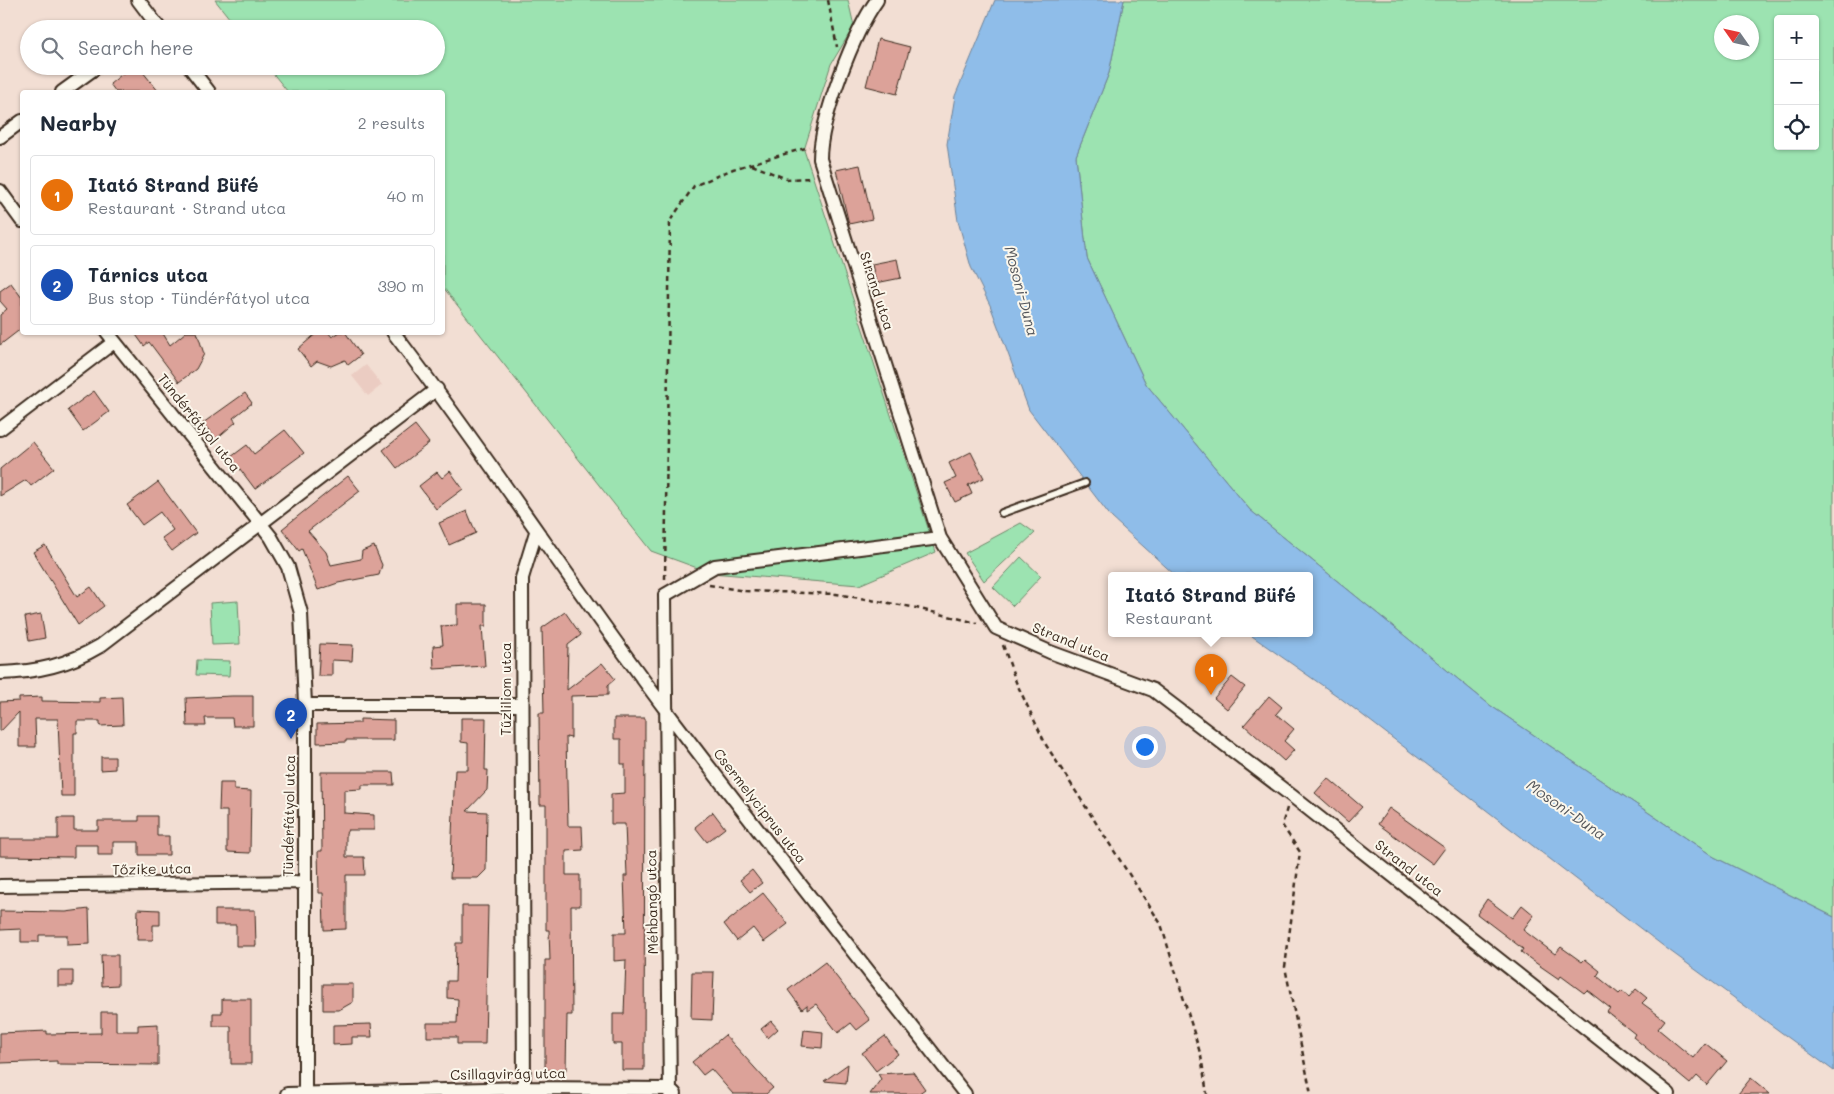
<!DOCTYPE html>
<html lang="en">
<head>
<meta charset="utf-8">
<style>
  body { margin:0; font-family:Mali,sans-serif; background:#f2f2f3; color:#1f2937 }
  .controls { position:absolute; right:15px; top:15px; display:grid; overflow:hidden; border-radius:5px; box-shadow:0 1px 4px #0004 }
  .controls button { width:45px; height:45px; display:grid; place-items:center; padding:0; border:0; border-bottom:1px solid #e0e1e3; background:#fff; color:#1f2937; font:25px sans-serif }
  .compass { position:absolute; left:1714px; top:15px; width:45px; height:45px; border-radius:50%; background:#fff; box-shadow:0 1px 4px #0004; rotate:304deg }
  .you { position:absolute; left:1144px; top:746px; width:18px; height:18px; margin:-12px; border:4px solid #fff; border-radius:50%; background:#1a73e8; box-shadow:0 0 0 8px #1a73e833 }
  .badge { display:grid; place-items:center; width:32px; height:32px; border-radius:50%; background:#1a73e8; color:#fff; font-size:16px; font-weight:700 }
  .pin { position:absolute; translate:-50% -41px; filter:drop-shadow(0 1px 2px #0008) }
  .pin::after { content:''; position:absolute; top:26px; width:18px; height:15px; background:inherit; clip-path:polygon(0 0,100% 0,50% 100%) }
  .popup { position:absolute; left:1108px; top:572px; width:205px; height:65px; box-sizing:border-box; display:grid; place-content:center; border-radius:5px; background:#fff; filter:drop-shadow(0 1px 4px #0005); font-size:16px; white-space:nowrap; color:#747a83 }
  .popup b { font-size:19px; color:#1f2937 }
  .popup::after { content:''; position:absolute; left:50%; top:100%; margin-left:-10px; border:10px solid transparent; border-top-color:#fff }
  .list { margin:0; padding:0; list-style:none }
  h2 { display:flex; justify-content:space-between; align-items:center; height:65px; margin:0; padding:0 20px; font-size:21px }
  h2 small { font-size:16px; font-weight:400; color:#747a83 }
  .list li { display:grid; grid-template-columns:32px 1fr auto; gap:15px; align-items:center; box-sizing:border-box; height:80px; margin:0 10px 10px; padding:0 10px; border:1px solid #e0e1e3; border-radius:5px }
  .list b { display:block; font-size:19px; white-space:nowrap }
  .list p { margin:0; font-size:16px; white-space:nowrap; color:#747a83 }
  .list em { font-size:16px; font-style:normal; color:#747a83 }
  .icon { flex:none; width:28px; height:28px; fill:none; stroke:currentColor; stroke-width:2; stroke-linecap:round; stroke-linejoin:round }
  .map { position:relative; flex:none; width:1834px; height:1094px; overflow:hidden }
  .search { position:absolute; background:#fff; box-shadow:0 1px 4px #0004; left:20px; top:20px; width:425px; height:55px; display:flex; align-items:center; gap:12px; box-sizing:border-box; padding:0 18px; border-radius:28px; color:#747a83; font-size:19px }
  .panel { position:absolute; background:#fff; box-shadow:0 1px 4px #0004; left:20px; top:90px; width:425px; height:245px; border-radius:5px }
  .map>svg:first-child { display:block }
</style>
</head>
<body>
<div class="map">
<svg width="1834" height="1094" viewBox="0 0 1834 1094">
  <rect width="100%" height="100%" fill="#f2ded3"/>
  <filter id="ink" filterUnits="userSpaceOnUse"><feTurbulence type="fractalNoise" baseFrequency=".02" numOctaves="2"/><feDisplacementMap in="SourceGraphic" scale="10" xChannelSelector="R" yChannelSelector="G"/><feConvolveMatrix kernelMatrix="1 2 1 2 8 2 1 2 1" color-interpolation-filters="sRGB"/></filter>
  <g filter="url(#ink)">
    <path fill="#ebccc2" d="M366 365 382 385 368 396 352 376Z"/>
    <path fill="#9ce3b1" stroke="#6c8668" fill-rule="evenodd" d="M215 0H848L854 26 831 64 804 150 936 552 859 585 711 573 651 551 443 287 442 92H288L267 66H436V29H238Z
      M1124 0H1834V917L1714 857 1491 706 1250 510 1146 384 1087 258 1076 156 1109 73ZM1778 19H1815V146H1778ZM1722 22H1752V52H1722Z
      M1021 523 1035 533 984 581 965 553Z
      M1021 557 1041 576 1013 606 993 587Z
      M238 601 240 644 212 645 210 603Z
      M197 660 230 661 229 676 196 675Z"/>
    <path fill="#8fbde9" stroke="#6d8298" d="M995 0H1124L1109 73 1076 156 1087 258 1146 384 1250 510 1491 706 1714 857 1834 917V1071L1662 945 1339 697 1249 634H1310V576H1176L1112 518 1029 410 990 305 971 267 958 221 947 144 955 96Z"/>
    <path fill="#dca299" stroke="#3b2a1e" d="M878 39 910 47 897 94 866 86Z
      M132 66H138L159 92H116L110 84Z
      M860 165 872 219 849 224 836 170Z
      M897 259 901 278 876 283 872 264Z
      M11 283 22 298V328L0 345V315L7 309 0 301V291Z
      M134 332H162L170 345 186 332H197L204 354 196 369 179 382 149 342 144 346Z
      M318 332H328L332 337 340 332H345L361 355 348 365 345 360 331 366 317 361 311 366 298 349Z
      M94 391 109 412 83 431 68 410Z
      M245 393 252 403 233 418 236 422 216 439 203 423Z
      M415 425 429 443 397 468 383 450Z
      M285 430 304 453 255 489 231 457 247 445 254 454Z
      M33 442 54 468 31 486 26 480 0 496V469Z
      M971 452 984 478 968 485 972 494 955 502 945 483 956 478 949 463Z
      M450 471 463 489 436 509 419 486 437 472 442 478Z
      M348 476 360 491 308 531 326 552 331 565 361 559 362 551 374 546 382 565 379 575 338 583 318 590 302 549 299 551 282 529Z
      M158 482 196 533 172 551 162 538 173 530 160 512 142 525 127 505Z
      M467 511 476 533 449 545 439 523Z
      M45 545 77 597 91 587 104 606 78 625 33 552Z
      M457 604H486V626H482L485 666 434 669 433 646 443 645 441 626 457 625Z
      M565 612 581 635 568 645 567 690 602 663 615 679 608 685V695L571 696V738L566 737 568 826H582L583 850 566 851V875H580V906H571L572 1015H567L566 1070H545V960H550L549 930H546V805H540L539 713H544L542 628Z
      M41 614 45 638 29 641 25 617Z
      M320 644 353 645 352 661 332 660V676H318Z
      M1232 677 1245 687 1227 709 1214 698Z
      M232 696H253V726H233L232 718H205L206 726H187L186 698Z
      M1269 696 1282 707 1276 714 1294 729 1284 741 1294 750 1284 761 1244 725Z
      M42 697V701L100 702V698L122 697 123 725 100 726V721H77V733H74V796H61L58 719H35L36 747H19V712L0 732V702L19 701V698Z
      M461 718H486L485 770H488L487 790 467 811 487 812 486 870 478 878H450L455 770H468V743L461 742Z
      M614 718H645L644 1070H622V1044H613V1014H624L626 960 614 961V933H626L624 876H627L625 824H611V794L625 793V764H621V739H614Z
      M360 719 394 720V740H346V742L317 743V724L360 723Z
      M101 757H115V769L101 770Z
      M321 772H393L394 785H362V789L344 790V813L374 815V830H348L346 833V857H364L365 875H346V929L324 930 323 893H319L318 851H322Z
      M1328 778 1362 807 1348 822 1315 793Z
      M220 783H234V790L251 791 250 853 227 852V811H219Z
      M1389 808 1445 848 1433 864 1378 824Z
      M713 812 725 828 707 842 695 827Z
      M139 816H157V836H169V855H139V842H113V855H98V845H74V857L0 856V839H58V818H74V830H98V821H139Z
      M752 870 762 883 750 892 740 880Z
      M763 893 788 924 764 942 753 928 737 941 724 924Z
      M1487 899 1512 918 1522 905 1534 915 1523 930 1555 954 1561 947 1582 962 1585 959 1600 971 1597 976 1619 994 1622 991 1629 997 1636 989 1647 998 1642 1003 1665 1020 1658 1029 1693 1058 1705 1043 1727 1061 1707 1085 1697 1076 1690 1084 1633 1037 1635 1034 1607 1012 1610 1008 1587 990 1584 993 1561 976 1559 979 1533 961 1521 952 1523 949 1477 914Z
      M462 906H488L485 1044H457V1037H427V1023H457L458 999 447 998V981H455L456 943H462Z
      M89 909 90 944 67 945V935H39V942H21V929L0 930V911L66 912Z
      M138 909 160 910V925H153V940H137Z
      M215 910H255L256 946H236V925H215Z
      M101 955H118V985L102 986Z
      M825 962 870 1020 857 1030 851 1023 838 1033 816 1004 807 1010V1005L802 1009 788 990Z
      M58 971H73V986H58Z
      M692 972H714L712 1020 691 1019Z
      M323 984H353V1002L339 1010H323Z
      M222 999H251V1064H231V1026H213V1013H222Z
      M101 1012H116V1031H138V1025L158 1024V1065L57 1064V1061L0 1063V1033L47 1031V1034L101 1033Z
      M771 1021 778 1029 768 1038 761 1029Z
      M371 1024 372 1037H352V1044L333 1045V1025Z
      M804 1030 823 1032 822 1048 802 1046Z
      M725 1035 773 1088 766 1094H733L711 1069 703 1075 692 1062Z
      M885 1036 898 1054 876 1071 862 1053Z
      M848 1064 846 1083 824 1081Z
      M913 1072 925 1089 918 1094H870L881 1079 878 1074Z
      M1751 1078 1770 1094H1738Z"/>
    <g fill="none" stroke-linecap="round" stroke-linejoin="round">
      <defs>
        <path id="lane" d="M1002 513 1085 483"/>
        <path id="street" d="M138 0 160 29
          M877 0C854 32 820 119 820 159L940 538 996 628 1050 652 1153 690 1292 796 1669 1094
          M189 66 209 92
          M62 92 98 66
          M0 137 22 121
          M0 191 22 221
          M107 332 271 537 288 567 301 613 305 705V1094
          M393 332C487 455 572 585 665 709 763 839 865 966 965 1094
          M0 429 114 342
          M0 673C38 672 68 665 100 646L437 389
          M305 705H521
          M0 886 303 882
          M287 1094 524 1088 670 1089 675 1094
          M524 1094 522 578 536 532
          M670 1094 665 595 715 566 940 538"/>
      </defs>
      <use href="#lane" stroke="#3b2a1e" stroke-width="10"/>
      <use href="#street" stroke="#3b2a1e" stroke-width="16"/>
      <path stroke="#3b2a1e" stroke-width="2.5" stroke-dasharray="5 4" stroke-linecap="butt" d="M828 0 837 47
        M752 165 787 179 813 178
        M665 579 670 221 694 186 733 169 809 147
        M709 585 745 591 836 594 912 607 977 623
        M1003 645 1016 682 1046 745 1161 924 1201 1056 1207 1094
        M1287 808 1282 825 1300 852 1285 967 1311 1094"/>
      <use href="#lane" stroke="#fbf7ec" stroke-width="6"/>
      <use href="#street" stroke="#fbf7ec" stroke-width="12"/>
    </g>
  </g>
  <g text-anchor="middle" stroke-width="4" stroke-linejoin="round" paint-order="stroke">
    <g font-size="14" fill="#3b2a1e" stroke="#fbf7ec">
      <text transform="translate(877 291) rotate(72)" y="5">Strand utca</text>
      <text transform="translate(199 423) rotate(51)" y="5">Tündérfátyol utca</text>
      <text transform="translate(1071 642) rotate(22)" y="5">Strand utca</text>
      <text transform="translate(506 689) rotate(-90)" y="5">Tűzliliom utca</text>
      <text transform="translate(760 806) rotate(52)" y="5">Csermelyciprus utca</text>
      <text transform="translate(289 816) rotate(-89)" y="5">Tündérfátyol utca</text>
      <text transform="translate(1409 868) rotate(38)" y="5">Strand utca</text>
      <text transform="translate(152 869) rotate(-1)" y="5">Tőzike utca</text>
      <text transform="translate(652 902) rotate(-91)" y="5">Méhbangó utca</text>
      <text transform="translate(508 1074) rotate(-1)" y="5">Csillagvirág utca</text>
    </g>
    <g font-size="15" font-style="italic" fill="#54565b" stroke="#fbf7ec">
      <text transform="translate(1021 291) rotate(75)" y="5">Mosoni-Duna</text>
      <text transform="translate(1566 810) rotate(35)" y="5">Mosoni-Duna</text>
    </g>
  </g>
</svg>
<div class="controls">
<button>+</button>
<button>−</button>
<button><svg class="icon" aria-label="locate" viewBox="0 0 24 24"><circle cx="12" cy="12" r="6"/><path d="M12 2v4M12 18v4M2 12h4M18 12h4"/></svg></button>
</div>
<svg class="compass" viewBox="-18 -18 36 36"><path d="M0-13l5 13h-10z" fill="#e53935"/><path d="M0 13l5-13h-10z" fill="#747a83"/></svg>
<div class="you"></div>
<div class="pin badge" style="left:1211px;top:695px;background:#e8710a">1</div>
<div class="popup"><b>Itató Strand Büfé</b>Restaurant</div>
<div class="pin badge" style="left:291px;top:739px;background:#1a4fb4">2</div>
<div class="search"><svg class="icon" aria-label="search" viewBox="0 0 24 24"><circle cx="10" cy="10" r="6"/><path d="M15 15l6 6"/></svg>Search here</div>
<section class="panel">
<h2>Nearby<small>2 results</small></h2>
<ul class="list">
<li><span class="badge" style="background:#e8710a">1</span><div><b>Itató Strand Büfé</b><p>Restaurant · Strand utca</p></div><em>40 m</em></li>
<li><span class="badge" style="background:#1a4fb4">2</span><div><b>Tárnics utca</b><p>Bus stop · Tündérfátyol utca</p></div><em>390 m</em></li>
</ul>
</section>
</div>
</body>
</html>
